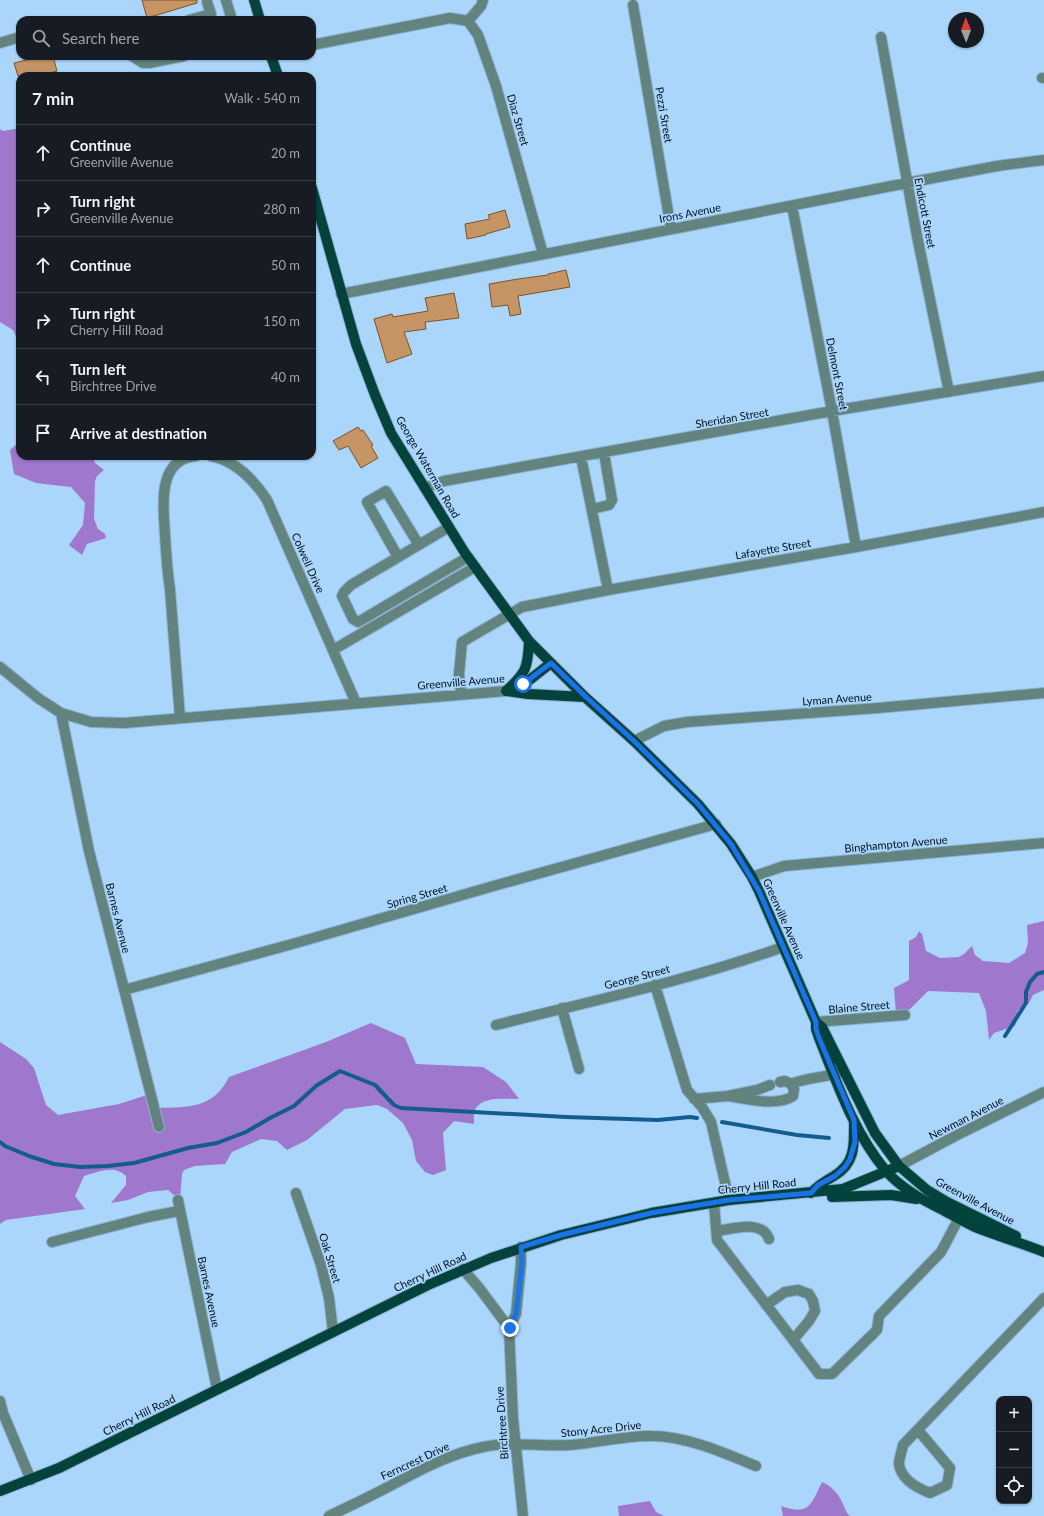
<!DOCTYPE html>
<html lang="en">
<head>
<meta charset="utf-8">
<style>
  body { margin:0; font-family:Lato,sans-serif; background:#242831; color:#f1f3f6 }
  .controls { position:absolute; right:12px; bottom:12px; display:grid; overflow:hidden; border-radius:8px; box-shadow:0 1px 3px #0004 }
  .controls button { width:36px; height:36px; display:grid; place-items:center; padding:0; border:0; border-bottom:1px solid #363941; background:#171b24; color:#f1f3f6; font:20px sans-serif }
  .compass { position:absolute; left:948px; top:12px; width:36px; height:36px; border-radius:50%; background:#171b24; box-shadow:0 1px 3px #0004; rotate:359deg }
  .stop { position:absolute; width:12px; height:12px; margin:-9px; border:3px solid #1a73e8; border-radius:50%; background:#fff }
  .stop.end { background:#1a73e8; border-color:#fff; box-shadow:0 1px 4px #0008 }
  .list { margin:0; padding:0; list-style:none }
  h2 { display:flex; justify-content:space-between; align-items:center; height:52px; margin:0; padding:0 16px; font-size:17px }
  h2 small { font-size:13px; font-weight:400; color:#9ea1a6 }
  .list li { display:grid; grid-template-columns:26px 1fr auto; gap:12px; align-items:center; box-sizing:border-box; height:56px; padding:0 16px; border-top:1px solid #363941 }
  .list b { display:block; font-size:15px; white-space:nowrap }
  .list p { margin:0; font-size:13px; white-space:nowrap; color:#9ea1a6 }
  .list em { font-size:13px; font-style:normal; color:#9ea1a6 }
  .icon { flex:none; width:22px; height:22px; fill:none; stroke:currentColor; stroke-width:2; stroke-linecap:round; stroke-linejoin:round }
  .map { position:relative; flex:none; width:1044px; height:1516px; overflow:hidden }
  .search { position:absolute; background:#171b24; box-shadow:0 1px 3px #0004; left:16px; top:16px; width:300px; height:44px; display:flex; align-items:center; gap:10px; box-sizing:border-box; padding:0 14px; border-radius:12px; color:#9ea1a6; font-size:15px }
  .panel { position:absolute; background:#171b24; box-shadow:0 1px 3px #0004; left:16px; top:72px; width:300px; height:388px; border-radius:12px }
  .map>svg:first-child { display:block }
</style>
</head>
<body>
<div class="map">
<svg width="1044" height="1516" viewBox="0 0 1044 1516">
  <rect width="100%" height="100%" fill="#abd6fb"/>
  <path fill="#9f77cd" d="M20 128V345L13 330 0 322V129L3 131Z
    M20 441V456H92L95 463 104 470 97 476 95 481 94 519 98 529 105 534 106 538 87 544 82 555 69 545 83 525 85 503 71 487 36 483 14 474 10 450Z
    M1044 921V990L1033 995 1029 1003 1018 1010 1015 1026 994 1033 989 1040 986 1011 979 993 928 991 907 1012 896 1013 894 988 909 980V941L916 937 919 931 922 934 926 951 940 958 959 957 964 954 972 946 975 955 983 961 1009 963 1025 953 1028 943 1027 925Z
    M371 1023 405 1038 416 1064 483 1067 506 1082 519 1099C507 1099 483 1096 476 1108 473 1112 474 1119 474 1124L454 1121 443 1133 446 1170 433 1175 425 1172 416 1161 412 1140 403 1123 387 1109 377 1105 345 1109 307 1140 287 1150 277 1141 261 1139 232 1152 225 1164 195 1166 184 1170 182 1174 180 1200 168 1190 148 1192 128 1200 111 1203 126 1185V1176C114 1164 98 1172 84 1176L75 1196 85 1209 6 1220 0 1224V1042L26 1059 34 1068 46 1105 58 1115 119 1104 150 1094 157 1108C188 1107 213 1109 229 1077L326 1042Z
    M822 1482C830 1485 839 1494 842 1502 845 1507 845 1512 850 1516H783L781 1506C809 1516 811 1505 822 1482Z
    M650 1501 656 1512 664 1516H619L618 1506Z"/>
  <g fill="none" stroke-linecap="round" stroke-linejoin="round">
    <path stroke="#145c8e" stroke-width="4" d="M1005 1036 1026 1003V992L1030 982 1037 974 1044 972
      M722 1122 797 1135 829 1138
      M0 1142 5 1146 29 1156 54 1164 80 1167 108 1166 134 1163 188 1148 217 1143 246 1132 270 1118 294 1106 316 1086 340 1071 375 1085 394 1105 401 1108 566 1117 658 1120 690 1117 697 1118"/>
  </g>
  <path fill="#c69566" stroke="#7e5223" d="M142 0H197V3L147 18Z
    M43 56H53L57 71 38 76H18L14 63Z
    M505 210 510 227 486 234V235L467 239 465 224 490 219 488 215Z
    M566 270 570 287 518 296 521 314 510 316 508 305 492 307 489 284 518 279 548 275V274Z
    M454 293 459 318 425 322 426 329 404 332 412 354 387 363 374 319 392 314 393 317 428 311 425 298Z
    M358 427 361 431 363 430 373 445 371 446 378 458 361 468 348 446 339 450 333 441Z"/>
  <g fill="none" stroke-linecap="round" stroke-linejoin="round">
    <defs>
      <path id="minor" d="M226 0 232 20
        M633 5 671 229
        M189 20 211 14 207 2
        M468 21 478 35 496 86 543 254
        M468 21 481 6 483 0
        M881 37 917 236 949 392
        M0 43 20 37
        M312 45 450 18 468 21
        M132 56 143 63H149L184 56
        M1042 78H1044
        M792 206 832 411 856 547
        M341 294 907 183 997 166 1044 160
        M211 456C236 461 254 480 267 500L356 703
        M581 457 608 590
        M425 488 444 481 832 411 1044 376
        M592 509 609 505 612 500 604 453
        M449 527 351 585 344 592 342 596 353 619 358 622 365 618 468 557
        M398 557 367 502 386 491 419 545
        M333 650 475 567
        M0 667 38 698 61 713 91 722 124 723 506 691 523 685
        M461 695 459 674 462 642 522 607 608 590 856 547 1044 512
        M61 713 89 851 159 1127
        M180 718 170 589C167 570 166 552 165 534 163 506 157 459 196 456
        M634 741 664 726 687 722 878 708 1044 693
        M752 877 784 866 1044 843
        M655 985 687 1090 702 1107 711 1122 729 1200
        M124 990 296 943 497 885 716 824
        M562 1008 579 1069
        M816 1022 905 1015
        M496 1025C592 1001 690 980 783 947
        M791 1084C808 1077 825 1078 841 1072
        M770 1085 757 1090 728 1096C746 1099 777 1107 793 1096L794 1089 791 1084 785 1081 780 1082
        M694 1099 728 1096
        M899 1166 957 1135 1044 1092
        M296 1193 321 1265 329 1298 333 1332
        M178 1200 217 1389
        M714 1203 717 1240 819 1374H832L877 1330 879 1316 941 1252 959 1218
        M717 1231C732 1229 762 1219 769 1239
        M52 1242 148 1217 179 1211
        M521 1247V1263L516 1314 509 1328 513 1418 523 1516
        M463 1269 480 1289 509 1328
        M766 1305 785 1292 798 1290 809 1294 813 1301 815 1311 809 1321 793 1340
        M0 1401 3 1413 31 1480
        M918 1430 950 1468 947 1485 930 1493C917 1488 901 1480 899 1464 899 1458 902 1451 903 1445L1044 1298
        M329 1516C348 1507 367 1498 386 1488 417 1472 448 1454 483 1447 512 1441 542 1447 571 1445 598 1443 625 1435 652 1436 686 1436 724 1453 756 1466"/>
      <path id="major" d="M254 0 260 20
        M271 56 278 76
        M312 188 356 344 375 395 391 433 465 553 529 641 585 697 634 741 698 804 731 844 752 877 759 891 816 1022V1029L819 1038C837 1083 854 1133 886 1171 901 1188 922 1200 943 1210 954 1216 964 1222 975 1227 998 1236 1021 1243 1044 1252
        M523 685 551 663
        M506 691 528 694 585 697
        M506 691C526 673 528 668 529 641
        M816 1022 822 1027 875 1133 899 1166 927 1190 947 1202 1016 1236
        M811 1193C818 1185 825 1181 834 1176 856 1163 854 1144 854 1122
        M832 1197 891 1195 917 1199
        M0 1491 59 1468 428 1285 491 1258 561 1235 651 1213 729 1200 843 1189 899 1166"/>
    </defs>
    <use href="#minor" stroke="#8cb2d3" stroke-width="12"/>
    <use href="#major" stroke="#8cb2d3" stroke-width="12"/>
    <use href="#minor" stroke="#62837e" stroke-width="10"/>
    <use href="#major" stroke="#04423c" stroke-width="10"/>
  </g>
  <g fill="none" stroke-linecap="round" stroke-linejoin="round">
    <path stroke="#1a73e8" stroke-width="5" d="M510 1328 516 1314 522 1263 521 1247 561 1235 651 1213 729 1200 811 1193 818 1185 835 1176 845 1167 850 1159 855 1142 854 1120 819 1038 816 1029V1022L759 891 731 844 698 804 634 741 586 697 551 663 523 684"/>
  </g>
  <g text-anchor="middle" stroke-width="3.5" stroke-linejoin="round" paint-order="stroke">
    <g font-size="11" fill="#000f1e" stroke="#abd6fb">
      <text transform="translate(664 115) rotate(80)" y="4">Pezzi Street</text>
      <text transform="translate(518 120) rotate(74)" y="4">Diaz Street</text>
      <text transform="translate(690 213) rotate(-11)" y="4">Irons Avenue</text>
      <text transform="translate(925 213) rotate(79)" y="4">Endicott Street</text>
      <text transform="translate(837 374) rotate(79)" y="4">Delmont Street</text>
      <text transform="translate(732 418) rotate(-10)" y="4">Sheridan Street</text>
      <text transform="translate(428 467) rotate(60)" y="4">George Waterman Road</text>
      <text transform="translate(773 549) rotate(-10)" y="4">Lafayette Street</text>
      <text transform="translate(308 563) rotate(66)" y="4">Colwell Drive</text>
      <text transform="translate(461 682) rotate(-5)" y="4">Greenville Avenue</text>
      <text transform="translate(837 699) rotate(-4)" y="4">Lyman Avenue</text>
      <text transform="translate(896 844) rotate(-5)" y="4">Binghampton Avenue</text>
      <text transform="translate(417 896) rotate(-16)" y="4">Spring Street</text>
      <text transform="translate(118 918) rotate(76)" y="4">Barnes Avenue</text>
      <text transform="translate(784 919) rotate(66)" y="4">Greenville Avenue</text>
      <text transform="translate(637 977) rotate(-15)" y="4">George Street</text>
      <text transform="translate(859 1007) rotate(-5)" y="4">Blaine Street</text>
      <text transform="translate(966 1118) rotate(-27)" y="4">Newman Avenue</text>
      <text transform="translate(757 1186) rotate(-6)" y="4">Cherry Hill Road</text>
      <text transform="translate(975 1201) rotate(28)" y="4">Greenville Avenue</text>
      <text transform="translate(330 1258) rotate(73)" y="4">Oak Street</text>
      <text transform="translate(430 1272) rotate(-25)" y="4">Cherry Hill Road</text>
      <text transform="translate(209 1292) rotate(78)" y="4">Barnes Avenue</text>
      <text transform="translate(139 1415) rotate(-26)" y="4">Cherry Hill Road</text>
      <text transform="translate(502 1423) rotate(-94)" y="4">Birchtree Drive</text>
      <text transform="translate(601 1429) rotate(-6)" y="4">Stony Acre Drive</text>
      <text transform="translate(415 1461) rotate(-25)" y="4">Ferncrest Drive</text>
    </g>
  </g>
</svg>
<div class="controls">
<button>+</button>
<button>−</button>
<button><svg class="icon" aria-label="locate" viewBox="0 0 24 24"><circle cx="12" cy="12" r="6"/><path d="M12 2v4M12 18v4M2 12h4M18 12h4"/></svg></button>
</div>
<svg class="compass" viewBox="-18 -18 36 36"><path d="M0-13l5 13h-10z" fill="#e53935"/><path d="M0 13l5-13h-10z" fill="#9ea1a6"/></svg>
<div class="stop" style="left:523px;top:684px"></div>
<div class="stop end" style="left:510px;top:1328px"></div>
<div class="search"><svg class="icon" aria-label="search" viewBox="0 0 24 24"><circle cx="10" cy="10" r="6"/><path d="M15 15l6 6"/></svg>Search here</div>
<section class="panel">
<h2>7 min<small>Walk · 540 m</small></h2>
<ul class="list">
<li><svg class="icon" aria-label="ahead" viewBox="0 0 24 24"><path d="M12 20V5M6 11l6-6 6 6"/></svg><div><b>Continue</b><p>Greenville Avenue</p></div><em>20 m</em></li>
<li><svg class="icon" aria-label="right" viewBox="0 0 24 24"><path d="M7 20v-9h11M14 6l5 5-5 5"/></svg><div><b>Turn right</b><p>Greenville Avenue</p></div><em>280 m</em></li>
<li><svg class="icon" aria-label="ahead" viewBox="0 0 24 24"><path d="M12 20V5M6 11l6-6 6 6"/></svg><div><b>Continue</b></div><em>50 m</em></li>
<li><svg class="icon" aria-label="right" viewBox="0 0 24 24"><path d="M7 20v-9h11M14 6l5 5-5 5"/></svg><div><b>Turn right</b><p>Cherry Hill Road</p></div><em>150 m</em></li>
<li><svg class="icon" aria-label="left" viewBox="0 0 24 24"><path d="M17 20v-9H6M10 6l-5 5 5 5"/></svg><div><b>Turn left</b><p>Birchtree Drive</p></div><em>40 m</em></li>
<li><svg class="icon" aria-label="arrive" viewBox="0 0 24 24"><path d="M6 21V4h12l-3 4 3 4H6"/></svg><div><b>Arrive at destination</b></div></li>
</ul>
</section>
</div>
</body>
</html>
